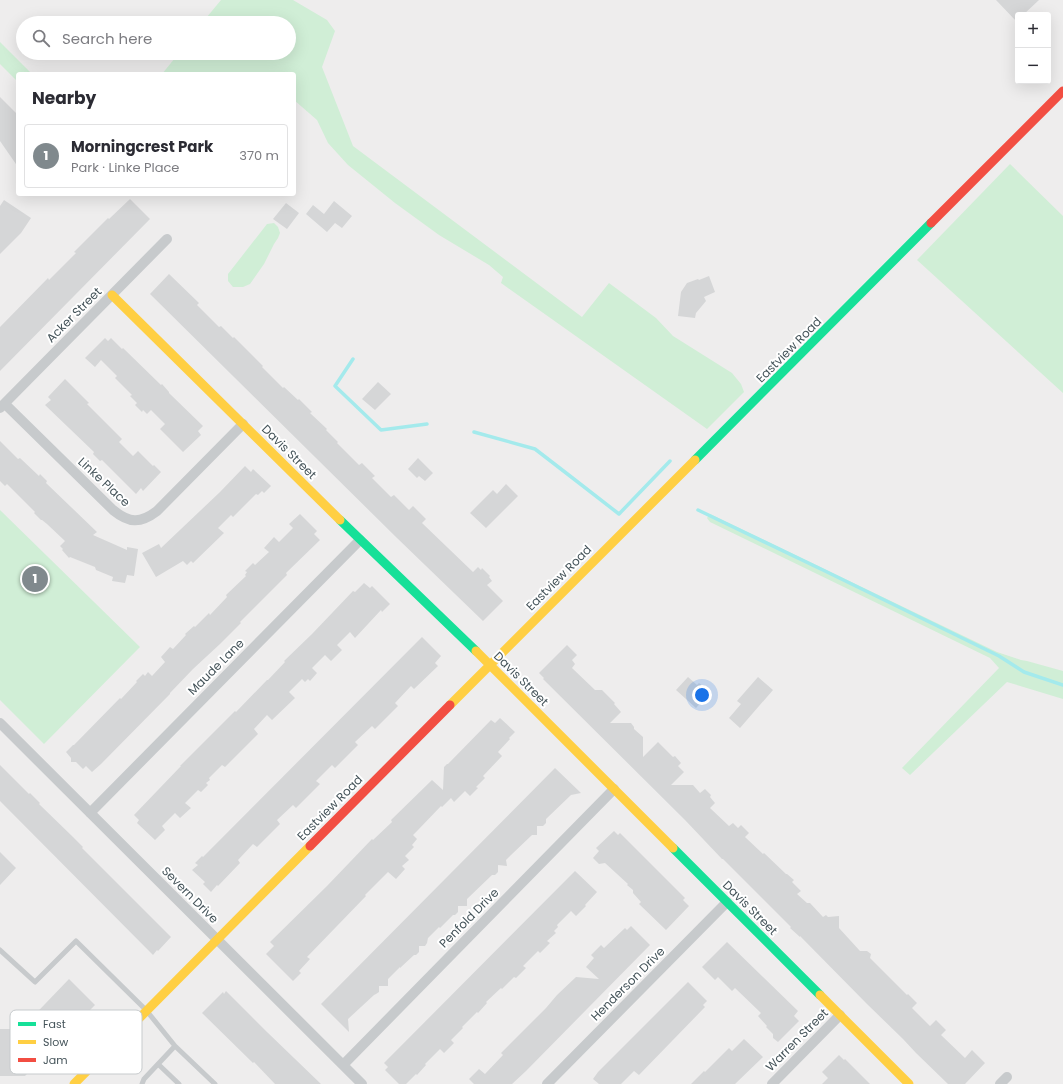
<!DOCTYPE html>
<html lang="en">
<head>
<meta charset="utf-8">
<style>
  body { margin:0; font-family:Poppins,sans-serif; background:#f7f7f7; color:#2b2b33 }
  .controls { position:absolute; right:12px; top:12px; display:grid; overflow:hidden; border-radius:4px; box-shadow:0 4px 16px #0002 }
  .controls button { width:36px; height:36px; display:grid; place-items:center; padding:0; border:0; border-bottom:1px solid #e1e1e2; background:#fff; color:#2b2b33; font:20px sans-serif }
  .you { position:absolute; left:702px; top:695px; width:14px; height:14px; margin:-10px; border:3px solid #fff; border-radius:50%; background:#1a73e8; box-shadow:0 0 0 6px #1a73e833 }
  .badge { display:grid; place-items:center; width:26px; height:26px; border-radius:50%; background:#80898d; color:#fff; font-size:13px; font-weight:700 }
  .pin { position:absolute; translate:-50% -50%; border:2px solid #fff; box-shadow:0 1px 4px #0006 }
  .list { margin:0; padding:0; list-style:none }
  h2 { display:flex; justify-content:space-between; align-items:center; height:52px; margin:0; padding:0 16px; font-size:17px }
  h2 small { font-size:13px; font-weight:400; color:#7c7c81 }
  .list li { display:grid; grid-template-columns:26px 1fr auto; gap:12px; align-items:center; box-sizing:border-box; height:64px; margin:0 8px 8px; padding:0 8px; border:1px solid #e1e1e2; border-radius:4px }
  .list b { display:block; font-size:15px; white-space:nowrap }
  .list p { margin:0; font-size:13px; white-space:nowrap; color:#7c7c81 }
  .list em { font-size:13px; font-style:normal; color:#7c7c81 }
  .icon { flex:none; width:22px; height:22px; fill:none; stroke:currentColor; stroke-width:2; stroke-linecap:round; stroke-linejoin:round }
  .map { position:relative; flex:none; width:1063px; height:1084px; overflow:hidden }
  .search { position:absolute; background:#fff; box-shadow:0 4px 16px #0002; left:16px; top:16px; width:280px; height:44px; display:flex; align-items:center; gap:10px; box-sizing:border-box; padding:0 14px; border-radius:22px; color:#7c7c81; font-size:15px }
  .panel { position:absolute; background:#fff; box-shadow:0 4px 16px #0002; left:16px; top:72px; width:280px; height:124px; border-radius:4px }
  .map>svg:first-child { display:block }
</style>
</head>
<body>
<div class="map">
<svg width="1063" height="1084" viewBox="0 0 1063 1084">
  <rect width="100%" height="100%" fill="#eeeded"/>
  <path fill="#d0eed6" d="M221 0H293L327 20 335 31 322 67 353 146 582 317 609 283 656 318 673 336 732 373 741 384 744 392 707 429 501 283 503 277 489 265 439 235 395 203 348 165 328 143 317 120 294 100V74H162L179 53H289V23H202Z
    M0 42 32 74H18V82L0 64Z
    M1010 164 1063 216V393L917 260Z
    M274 223 278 227 280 233 278 238 274 244 264 264 250 284 243 287H233L228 281V274L267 224Z
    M0 510 140 647 44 744 0 700Z
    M710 514 997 652 1021 660 1027 661 1063 671V699L1007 682 910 775 902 768 999 668 990 658 710 522 707 518Z"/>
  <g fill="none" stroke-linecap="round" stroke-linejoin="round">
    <path stroke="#a4eaec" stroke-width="3.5" d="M353 359 335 386 381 430 427 424
      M474 432 535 449 570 476 619 514 670 461
      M698 510 825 571 999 656 1024 672 1063 685"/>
  </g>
  <path fill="#d5d6d7" d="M996 0H1039L1023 15H1018V19L1016 21Z
    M0 97 18 115V167L0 141Z
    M130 199 150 219 0 371V327L48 278 49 280 76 253 74 252 108 218 109 219Z
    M4 200 31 218 21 233 0 254V206Z
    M334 201 352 216 342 228 335 223 327 232 306 214 313 205 324 214Z
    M286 203 299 213 287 229 273 219Z
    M169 274 199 303 197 305 219 327 221 326 233 338 234 337 263 366 262 367 283 388 284 387 298 400 299 399 312 412 310 413 327 429 326 430 338 442 337 443 359 465 362 463 375 476 372 478 391 497 394 495 409 510 413 506 426 519 422 523 473 572 478 567 481 570 482 568 490 576 489 577 492 581 487 585 503 601 483 621 397 538 150 294Z
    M709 276 715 292 704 297 706 301 696 313 695 318 678 316 681 292 687 283 698 279 699 280Z
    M105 338 108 341 111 338 122 349 123 348 161 385 162 384 169 392V393L203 426 198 431 201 435 183 452 160 429 165 424 151 410 147 414 143 410 142 412 135 405 137 403 130 396 132 395 115 378 117 376 101 360 95 367 85 358Z
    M65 379 89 403 87 404 122 439 119 442 133 456 138 451 153 466 154 465 161 472 143 491 141 488 136 494 102 460 100 461 93 454 94 452 45 405 51 400 48 397Z
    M378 382 391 394 375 410 362 399Z
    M0 441 18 459 20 458 39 476 40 474 47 481 46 483 97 532 93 535 127 550V547L138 549 134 576 127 575 125 583 112 581 113 577 96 570 95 567 70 557 69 558 62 550 63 549 60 546 65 541 47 524 42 520H41L34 513 35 512 7 484 5 486 0 481Z
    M418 458 433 473 425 481 419 476 417 478 408 469Z
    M245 466 251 472 253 469 271 486 264 493 262 491 258 495 256 494 233 517 231 515 218 528 224 533 193 563 191 561 187 565 183 561 156 577 142 553 159 544 161 548 220 492Z
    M506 484 518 496 486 528 470 513 493 490 497 494Z
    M300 514 317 531 314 534 320 540 286 573 287 575 240 622 241 623 220 644 193 669 170 693V694L101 764 92 772 86 766 83 769 76 762H71V758L66 752 73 745H74L120 698 121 699 137 682 136 681 143 674 145 676 148 672 152 676 165 662 161 657 170 647 173 649 186 635 185 634 194 626 195 627 209 613 210 615 227 597 226 595 246 576 245 575 247 572 245 571 253 563 255 565 269 552 264 548 274 537 279 542 293 528 289 524Z
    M364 583 370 588 372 586 390 604 382 612 381 610 355 638 350 632 337 645 342 650 331 661 325 655 312 668 317 673 310 681 308 679 305 682 302 679 289 692 295 698 272 720 267 715 254 729 258 734 225 767 222 765 209 778 210 780 206 783 208 785 201 792 198 790 185 803 191 808 180 818 175 813 162 826 165 830 155 840 137 823 139 820 134 815 181 766H180L235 711 236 712 267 680H268L285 662 284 661 312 634 353 591 355 592Z
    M422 637 441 656 435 663 438 666 414 689 411 686 395 703 398 706 375 729 372 726 355 742 358 745 335 768 332 765 316 781 320 784 296 808 293 805 277 820 280 824 257 847 253 844 238 860 240 863 218 886 217 885 211 892 203 884 205 882 192 870 198 865 195 863 202 856 203 857Z
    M567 645 577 655 572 660 575 664 572 668 595 690H602L615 703 614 704 621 712 610 723H631L634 727V729L643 737V757L658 742 673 757 675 756 681 763 678 766 684 772 671 785H693L700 793 705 789 711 795 710 797 715 803 710 808 729 826 733 823 738 828 741 825 749 833 745 837 763 854 764 853 786 874H787L794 880 792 882 801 891 797 894 807 903H810L823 917 826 915 828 917 839 916V928L860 951H867L871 954 870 958 907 995 908 994 917 1003 912 1008 930 1026 936 1020 946 1030 941 1035 965 1058 972 1050 985 1063 965 1084H948L916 1053 903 1039 867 1004 800 936V937L790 928 791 927 723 859H722L685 820 543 679 544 678 539 673Z
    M688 677 697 685 699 683 710 692 696 708 676 690Z
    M758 677 773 690 740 728 729 718 741 704 737 701Z
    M500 718 515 732 509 738 510 739 498 752 502 756 483 776 485 778 476 787 478 788 470 796 465 791 454 802 451 798 442 807 441 806 418 830 413 835 417 839 412 845 414 847 405 856 409 860 402 866 405 869 396 879 388 872 365 895 366 896 307 957 310 959 299 971 301 973 293 981 266 954 274 946 270 942 327 886 372 839 373 840 392 822 391 820 432 780 443 790 444 767 447 764H448L491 720 495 723Z
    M0 765 29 794 30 793 40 803 39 804 73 837 83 847 82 848 171 937 158 951 157 950 153 955 0 801Z
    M555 768 581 793 571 795 546 819V823L543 826H537V835H532L511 855 506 860 507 866 498 865V872L495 875H492L467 899V906H458V912L455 915H453L440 928 439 927 428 938 427 943 425 946H419V952L416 955H414L400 968V967L388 979V986H379V992L376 994 374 995 348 1019 349 1032 321 1004Z
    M614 831 618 835 620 833 685 898 683 900 689 906 666 930 639 904 641 902 633 893V890L627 885 628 884 605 863 599 864 593 858 599 851 596 848Z
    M0 852 16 868 0 885Z
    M575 871 597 892 585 905 586 906 576 916 571 911 557 925 558 927 554 931 556 933 547 941 550 943 540 953 538 951 523 966 526 968 516 978 514 977 502 989 501 988 486 1002 487 1003 478 1013 477 1012 462 1027 463 1028 451 1040 454 1043 444 1053 440 1049 425 1064 426 1065 417 1075 416 1074 406 1084H399L385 1070 388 1067 384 1063Z
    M631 926 650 945 526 1071 512 1084H474L469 1079 479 1069 485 1074 503 1055 501 1053 546 1008 557 995 576 977 599 979 586 967 594 958 591 955 601 945 604 948 625 928 627 930Z
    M727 942 798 1011 794 1016 799 1021 778 1042 773 1038V1034L766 1027 767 1026 758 1016 761 1013 735 988 732 991 718 977 715 980 702 967Z
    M69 979 95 1005 25 1076H0V1029H21Z
    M688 982 707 1001 703 1005 705 1007 639 1075 634 1071 621 1084H599L593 1079 598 1072Z
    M226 991 267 1032 321 1084H275L254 1062 253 1063 202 1013 223 992 224 994Z
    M744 1039 763 1057 735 1084H691L704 1071 705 1072 729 1048 732 1051Z
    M839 1055 844 1060 845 1059 870 1084H822L828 1078 822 1072Z"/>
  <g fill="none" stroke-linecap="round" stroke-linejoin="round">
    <path stroke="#c7cacc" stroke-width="5" d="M0 950 35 982 76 941 146 1010 175 1046 215 1084
      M158 1064 179 1084
      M142 1084 144 1079 175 1046"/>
    <path stroke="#c7cacc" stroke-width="10" d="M5 404 113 510C129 523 140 524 157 511L243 424
      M0 408 167 239
      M0 723 362 1084
      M90 813 360 540
      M343 1065 614 789
      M547 1084 727 902
      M772 1084 840 1015
      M1000 1084 1007 1077"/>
    <path stroke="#16e098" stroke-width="9" d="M695 460 931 223
      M340 520 476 651
      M673 848 820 995"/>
    <path stroke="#ffcf43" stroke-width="9" d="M112 295 340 520
      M476 651 673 848
      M450 705 695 460
      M820 995 909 1084
      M74 1084 310 846"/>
    <path stroke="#f24e42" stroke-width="9" d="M931 223 1063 91
      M310 846 450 705"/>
  </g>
  <g text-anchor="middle" stroke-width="4" stroke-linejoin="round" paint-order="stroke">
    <g font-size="12" fill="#445359" stroke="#fff">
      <text transform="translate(74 315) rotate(-45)" y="4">Acker Street</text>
      <text transform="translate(789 350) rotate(-45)" y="4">Eastview Road</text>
      <text transform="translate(289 452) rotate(45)" y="4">Davis Street</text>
      <text transform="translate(104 482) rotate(43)" y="4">Linke Place</text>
      <text transform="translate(559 578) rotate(-45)" y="4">Eastview Road</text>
      <text transform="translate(216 667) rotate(-45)" y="4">Maude Lane</text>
      <text transform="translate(521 679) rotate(45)" y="4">Davis Street</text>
      <text transform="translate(330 808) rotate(-45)" y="4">Eastview Road</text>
      <text transform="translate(190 895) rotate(45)" y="4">Severn Drive</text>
      <text transform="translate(750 908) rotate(45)" y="4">Davis Street</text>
      <text transform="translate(469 918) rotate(-45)" y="4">Penfold Drive</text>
      <text transform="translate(628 984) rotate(-45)" y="4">Henderson Drive</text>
      <text transform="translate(797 1040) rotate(-45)" y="4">Warren Street</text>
    </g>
  </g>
  <rect x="10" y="1010" width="132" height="64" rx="6" fill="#fff" stroke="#c7cbcd" stroke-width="1"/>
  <rect x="18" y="1022" width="18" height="4" fill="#16e098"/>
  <rect x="18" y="1040" width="18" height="4" fill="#ffcf43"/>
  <rect x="18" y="1058" width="18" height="4" fill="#f24e42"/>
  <g font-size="11" fill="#445359">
    <text x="43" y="1028">Fast</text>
    <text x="43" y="1046">Slow</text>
    <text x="43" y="1064">Jam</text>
  </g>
</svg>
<div class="controls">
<button>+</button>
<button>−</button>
</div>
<div class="you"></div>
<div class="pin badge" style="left:35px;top:579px">1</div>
<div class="search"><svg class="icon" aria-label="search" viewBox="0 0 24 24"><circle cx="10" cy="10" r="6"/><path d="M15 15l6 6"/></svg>Search here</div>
<section class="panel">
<h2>Nearby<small></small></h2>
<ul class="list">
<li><span class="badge">1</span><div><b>Morningcrest Park</b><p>Park · Linke Place</p></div><em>370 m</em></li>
</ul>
</section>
</div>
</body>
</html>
